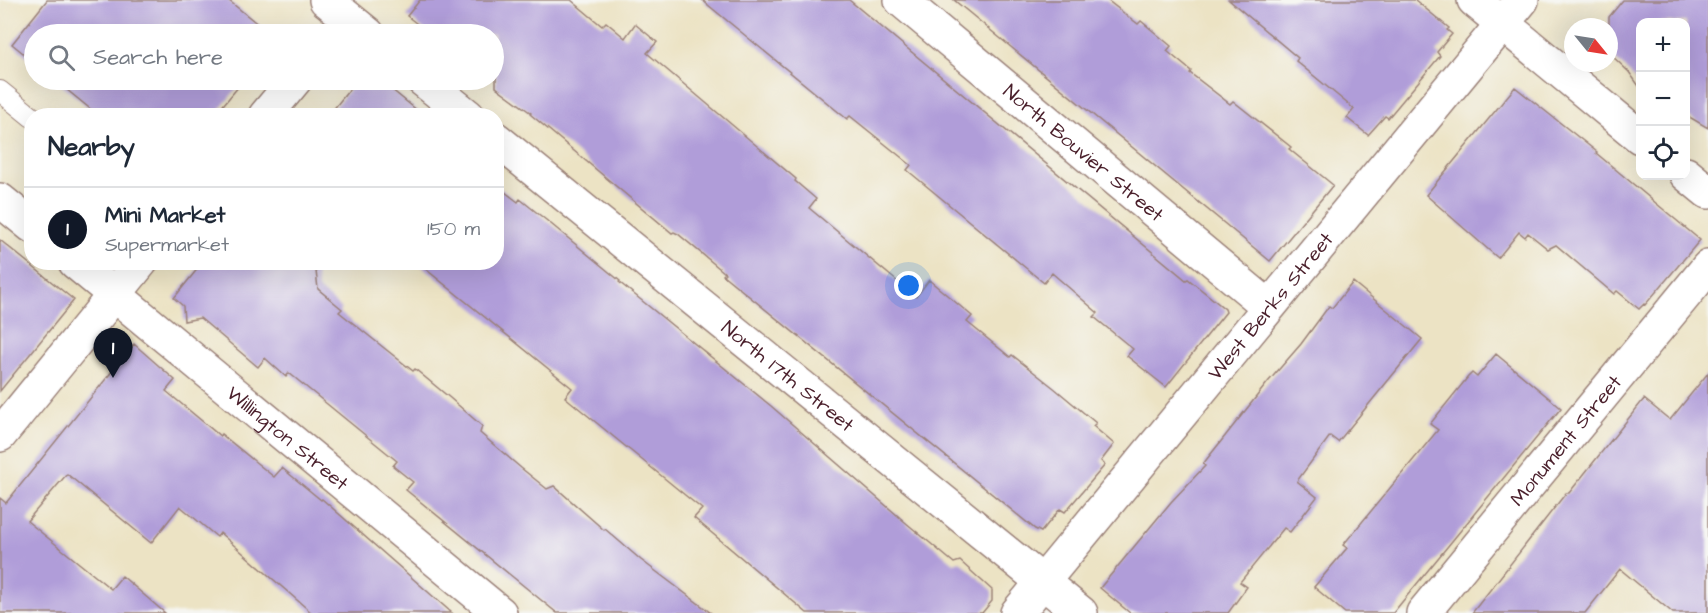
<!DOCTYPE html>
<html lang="en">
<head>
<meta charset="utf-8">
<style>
  body { margin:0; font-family:"Architects Daughter",sans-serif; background:#f6f6f7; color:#1f2937 }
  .controls { position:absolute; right:18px; top:18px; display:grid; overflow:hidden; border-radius:12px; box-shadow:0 6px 24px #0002 }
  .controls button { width:54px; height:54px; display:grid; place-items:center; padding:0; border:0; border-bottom:2px solid #e0e1e3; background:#fff; color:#1f2937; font:30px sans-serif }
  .compass { position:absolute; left:1564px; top:18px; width:54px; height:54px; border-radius:50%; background:#fff; box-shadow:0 6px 24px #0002; rotate:120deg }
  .you { position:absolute; left:909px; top:286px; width:21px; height:21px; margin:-15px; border:4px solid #fff; border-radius:50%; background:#1a73e8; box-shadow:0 0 0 9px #1a73e833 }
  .badge { display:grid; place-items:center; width:39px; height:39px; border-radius:50%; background:#111827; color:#fff; font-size:20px; font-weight:700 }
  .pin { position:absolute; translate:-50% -50px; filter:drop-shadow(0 2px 3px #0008) }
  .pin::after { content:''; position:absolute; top:32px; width:21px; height:18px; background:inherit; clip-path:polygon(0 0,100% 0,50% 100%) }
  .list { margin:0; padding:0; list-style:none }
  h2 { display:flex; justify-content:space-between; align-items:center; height:78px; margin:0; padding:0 24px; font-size:26px }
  h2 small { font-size:20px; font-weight:400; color:#747a83 }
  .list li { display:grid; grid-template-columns:39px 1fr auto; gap:18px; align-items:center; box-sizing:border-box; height:84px; padding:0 24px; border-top:2px solid #e0e1e3 }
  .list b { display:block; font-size:22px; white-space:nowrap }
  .list p { margin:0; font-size:20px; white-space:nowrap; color:#747a83 }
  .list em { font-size:20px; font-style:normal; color:#747a83 }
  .icon { flex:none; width:33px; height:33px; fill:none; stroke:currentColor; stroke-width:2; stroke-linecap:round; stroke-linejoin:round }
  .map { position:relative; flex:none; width:1708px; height:613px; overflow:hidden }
  .search { position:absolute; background:#fff; box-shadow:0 6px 24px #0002; left:24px; top:24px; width:480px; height:66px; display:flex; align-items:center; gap:15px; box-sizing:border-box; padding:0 21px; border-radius:33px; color:#747a83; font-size:22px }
  .panel { position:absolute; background:#fff; box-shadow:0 6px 24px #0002; left:24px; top:108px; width:480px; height:162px; border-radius:24px }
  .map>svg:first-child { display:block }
</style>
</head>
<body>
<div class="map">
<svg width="1708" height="613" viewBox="0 0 1708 613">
  <rect width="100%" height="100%" fill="#f6f6f2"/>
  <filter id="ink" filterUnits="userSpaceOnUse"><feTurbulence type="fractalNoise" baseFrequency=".0167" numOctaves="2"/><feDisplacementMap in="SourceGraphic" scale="12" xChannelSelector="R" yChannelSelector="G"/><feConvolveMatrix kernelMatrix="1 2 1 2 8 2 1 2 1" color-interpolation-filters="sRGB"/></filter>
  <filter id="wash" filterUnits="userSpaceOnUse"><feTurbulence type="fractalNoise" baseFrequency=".008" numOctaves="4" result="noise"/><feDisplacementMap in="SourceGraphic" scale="24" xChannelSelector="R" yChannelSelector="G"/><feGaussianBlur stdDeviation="1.35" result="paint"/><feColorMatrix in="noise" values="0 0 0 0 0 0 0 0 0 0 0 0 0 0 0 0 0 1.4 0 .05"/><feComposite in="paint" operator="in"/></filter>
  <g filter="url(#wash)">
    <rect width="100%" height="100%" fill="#ece3c4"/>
    <g id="blocks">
      <path fill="#b09dd9" d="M47 0H228L270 34H34V62L12 44Z
        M420 0H571L602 26 606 22 625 38 635 24 657 42 647 53 796 179 795 181 816 199 809 208 916 297 929 280 972 316 967 322 1010 357 1012 355 1054 388 1096 423 1093 426 1114 444 1101 461 1105 465 1065 512 1060 509 1041 532 1035 529 723 275 725 273 678 234 674 232 672 233 530 114 531 113 496 87V70L494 74V34H430L407 16Z
        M702 0H849L1186 280 1188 279 1225 309 1226 312 1166 387 1127 356 1133 349 1094 317 1098 313 1052 273 1044 283 907 170 911 165 850 116 847 119Z
        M954 0H1107L1138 24 1141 21 1171 46 1167 51 1191 71 1190 73 1230 104 1233 101 1291 147 1289 149 1333 185 1270 261Z
        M1229 0H1415L1449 28 1447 30 1452 34 1437 52 1440 56 1388 118 1385 116 1368 135 1347 118 1354 109 1296 61 1298 58Z
        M1623 0H1708V128L1686 115V22H1641V89L1629 72 1609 53V17Z
        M55 80H244L214 116H99Z
        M357 80H380L424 116H328Z
        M1515 87 1597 152 1596 153 1700 240 1645 305 1644 304 1639 309 1617 291 1614 294 1556 245 1548 249 1528 233 1525 237 1519 232 1498 258 1426 195Z
        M496 185 518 202 520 199 551 224 620 281 619 282 771 406 905 522 954 563 960 561 992 590V601L982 613H807L694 518 702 509 565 397 572 388 417 262H496Z
        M0 240 74 300 0 391Z
        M203 262H315L318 289 342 309 339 312 413 371 415 369 450 398 482 426 480 433 521 468 547 489 554 486 604 530 605 529 641 560 711 613H557L406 490 413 482 393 466 397 461 289 373 286 377 265 358 258 367 200 318 184 321 183 306 174 298Z
        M1353 282 1422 339 1338 442 1330 436 1297 481 1317 497 1290 532 1284 528 1240 582 1247 587 1228 613H1130L1100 588 1171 502 1205 466 1203 464 1268 382 1301 344 1329 306 1332 308Z
        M134 344 175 380 166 391 220 436 221 434 274 477 282 468 321 500 322 499 452 613H312L220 533 217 537 180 506 151 543 67 474 27 521 111 589 122 576 165 613H0V498L6 503Z
        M1496 354 1561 408 1393 613H1345L1314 587 1347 548 1343 545 1438 430 1430 424 1468 377 1472 373 1477 377Z
        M1708 373V613H1673L1620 569 1585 613H1472L1566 493H1569L1644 399 1670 420Z"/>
    </g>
  </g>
  <g filter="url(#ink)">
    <use href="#blocks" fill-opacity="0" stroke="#9b8178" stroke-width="1.5"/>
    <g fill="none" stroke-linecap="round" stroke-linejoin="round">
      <defs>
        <path id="service" d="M0 91 32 117"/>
        <g id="minor">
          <path d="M326 0 368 34"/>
          <path id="s1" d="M901 0 1268 306"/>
          <path d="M1474 0 1640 137"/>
          <path d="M423 80 468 116"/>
          <path d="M265 116 295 80"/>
          <path id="s2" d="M496 139 1081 613"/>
          <path d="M1686 174 1708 192"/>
          <path d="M0 200 32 226"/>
          <path id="s3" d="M75 262 500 613"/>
          <path d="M0 435 141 262"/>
          <path id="s4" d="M1017 613 1522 0"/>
          <path id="s5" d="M1423 613 1708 267"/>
        </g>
      </defs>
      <use href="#service" stroke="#9b8178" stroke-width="22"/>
      <use href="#minor" stroke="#9b8178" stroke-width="36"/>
      <use href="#service" stroke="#fff" stroke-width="20"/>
      <use href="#minor" stroke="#fff" stroke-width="33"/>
    </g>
  </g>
  <g text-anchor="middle" stroke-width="5" stroke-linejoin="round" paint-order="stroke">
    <g font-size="20" fill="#4a1f2b" stroke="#f6f6f2">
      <text dy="7" stroke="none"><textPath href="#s1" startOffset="238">North Bouvier Street</textPath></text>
      <text dy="7" stroke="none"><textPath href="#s4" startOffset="398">West Berks Street</textPath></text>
      <text dy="7" stroke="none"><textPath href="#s2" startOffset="376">North 17th Street</textPath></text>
      <text dy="7" stroke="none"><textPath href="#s3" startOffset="276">Willington Street</textPath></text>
      <text dy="7" stroke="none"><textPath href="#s5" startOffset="224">Monument Street</textPath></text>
    </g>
  </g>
</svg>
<div class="controls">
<button>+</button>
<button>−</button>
<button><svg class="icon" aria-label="locate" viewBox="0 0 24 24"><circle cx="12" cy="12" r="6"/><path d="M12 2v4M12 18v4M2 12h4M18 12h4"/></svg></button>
</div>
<svg class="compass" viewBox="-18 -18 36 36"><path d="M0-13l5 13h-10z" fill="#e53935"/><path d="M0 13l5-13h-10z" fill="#747a83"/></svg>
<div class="you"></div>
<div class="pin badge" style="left:113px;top:378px">1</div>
<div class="search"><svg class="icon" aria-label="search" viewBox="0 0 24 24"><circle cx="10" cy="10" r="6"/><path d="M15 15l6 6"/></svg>Search here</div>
<section class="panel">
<h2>Nearby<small></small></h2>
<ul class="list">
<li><span class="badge">1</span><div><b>Mini Market</b><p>Supermarket</p></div><em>150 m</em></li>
</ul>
</section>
</div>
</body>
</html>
